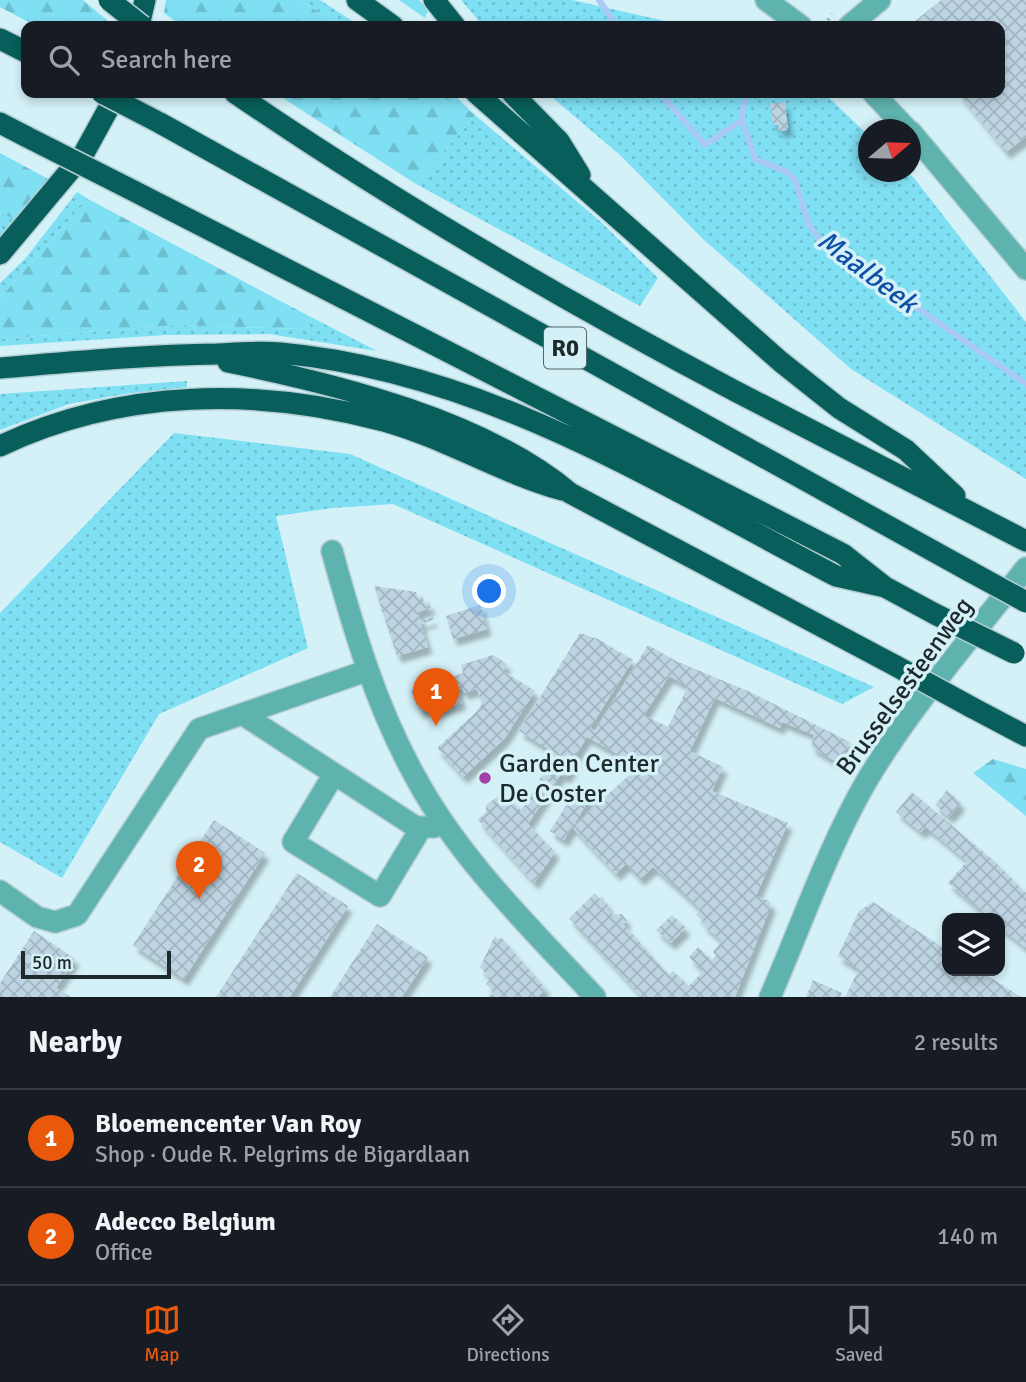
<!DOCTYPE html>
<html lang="en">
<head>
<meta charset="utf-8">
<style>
  body { margin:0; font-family:Signika,sans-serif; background:#242831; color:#f1f3f6 }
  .controls { position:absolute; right:21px; bottom:21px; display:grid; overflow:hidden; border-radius:14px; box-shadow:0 4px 10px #0003 }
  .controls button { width:63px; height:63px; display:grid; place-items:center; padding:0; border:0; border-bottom:2px solid #363941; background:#171b24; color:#f1f3f6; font:35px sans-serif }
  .compass { position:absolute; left:858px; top:119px; width:63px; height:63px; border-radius:50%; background:#171b24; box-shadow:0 4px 10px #0003; rotate:71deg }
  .scale { position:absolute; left:21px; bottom:18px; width:150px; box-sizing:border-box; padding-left:7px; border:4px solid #1e292c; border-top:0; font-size:19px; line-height:24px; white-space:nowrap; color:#1e292c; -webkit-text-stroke:5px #d4f1f8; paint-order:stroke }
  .you { position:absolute; left:490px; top:592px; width:24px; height:24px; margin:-18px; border:5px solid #fff; border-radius:50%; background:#1a73e8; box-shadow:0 0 0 10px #1a73e833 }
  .badge { display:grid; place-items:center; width:46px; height:46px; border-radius:50%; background:#ea580c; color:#fff; font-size:23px; font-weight:700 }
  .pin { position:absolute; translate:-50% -58px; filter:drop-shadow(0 2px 4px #0008) }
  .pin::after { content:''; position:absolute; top:37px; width:24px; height:21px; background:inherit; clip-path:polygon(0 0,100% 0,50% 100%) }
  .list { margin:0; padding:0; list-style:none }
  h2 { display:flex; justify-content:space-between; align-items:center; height:91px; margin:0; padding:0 28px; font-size:30px }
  h2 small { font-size:23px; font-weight:400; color:#9ea1a6 }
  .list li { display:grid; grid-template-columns:46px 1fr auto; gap:21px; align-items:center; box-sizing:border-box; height:98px; padding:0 28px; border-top:2px solid #363941 }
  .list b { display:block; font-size:26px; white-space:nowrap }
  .list p { margin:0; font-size:23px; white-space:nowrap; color:#9ea1a6 }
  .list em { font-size:23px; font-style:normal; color:#9ea1a6 }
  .icon { flex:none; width:38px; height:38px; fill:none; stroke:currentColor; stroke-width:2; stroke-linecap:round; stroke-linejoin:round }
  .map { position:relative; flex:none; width:1026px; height:997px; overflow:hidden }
  .search { position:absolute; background:#171b24; box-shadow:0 4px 10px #0003; left:21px; right:21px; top:21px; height:77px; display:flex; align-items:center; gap:18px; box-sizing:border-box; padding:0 24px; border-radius:14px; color:#9ea1a6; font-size:26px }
  .sheet { height:287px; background:#171b24 }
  nav { display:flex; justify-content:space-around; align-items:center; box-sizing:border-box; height:98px; border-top:2px solid #363941; background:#171b24; font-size:19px; color:#9ea1a6 }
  nav a { display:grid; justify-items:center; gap:4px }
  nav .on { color:#ea580c }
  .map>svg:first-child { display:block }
</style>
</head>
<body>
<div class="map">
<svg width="1026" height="997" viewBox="0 0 1026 997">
  <defs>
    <pattern id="grass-dots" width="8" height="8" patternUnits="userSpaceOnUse" patternTransform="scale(1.75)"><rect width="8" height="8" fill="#7fdff3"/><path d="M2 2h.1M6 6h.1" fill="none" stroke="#6dbfd0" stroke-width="1.8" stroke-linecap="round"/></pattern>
    <pattern id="forest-firs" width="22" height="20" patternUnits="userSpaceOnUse" patternTransform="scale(1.75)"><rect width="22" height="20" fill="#7fdff3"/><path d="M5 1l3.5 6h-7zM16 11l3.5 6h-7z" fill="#6dbfd0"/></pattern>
    <pattern id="building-cross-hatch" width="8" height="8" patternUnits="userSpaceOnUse" patternTransform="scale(1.75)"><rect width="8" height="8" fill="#bdd4e2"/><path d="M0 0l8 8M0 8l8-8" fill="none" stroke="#a2b6c2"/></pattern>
    <filter id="shadow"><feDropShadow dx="4.5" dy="7" stdDeviation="2" flood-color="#0004"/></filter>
  </defs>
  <rect width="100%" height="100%" fill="#d4f1f8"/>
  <path fill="url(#grass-dots)" d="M300 0H320L360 26H340Z
    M461 0H572L687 26H483Z
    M440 93H452L475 115 601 222 658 278 640 306 416 184 474 116Z
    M547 93H824L868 135 869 172H907L914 178 1026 322V479L851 369 703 239 620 155Z
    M77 192 88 199 0 298V283L25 259Z
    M0 212 17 221 0 237Z
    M309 316 377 351 269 334 166 335 0 346V339L175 325 304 329Z
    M187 381V387L124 394 69 404 0 430V394Z
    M174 433 350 454 874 687 842 704 393 504 333 508 276 516 308 648 159 714 62 878 0 842V613Z"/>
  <path fill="url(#forest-firs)" d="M0 0H83L114 26H36L0 7Z
    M166 0H300L340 26H182L164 13Z
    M399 0H419L428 10 425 18Z
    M275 93H440L475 115 416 184Z
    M0 153 50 180 17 221 0 212Z
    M88 199 309 316 304 329 175 325 0 339V298Z
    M993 759 1026 769V816L973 773Z"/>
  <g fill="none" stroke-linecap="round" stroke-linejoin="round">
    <path stroke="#aac9f7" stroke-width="6" d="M599 0 617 26
      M660 93 705 145 742 120
      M745 93 742 120 755 159 787 172 795 180 808 223 819 239 1026 384"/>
  </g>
  <path fill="url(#building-cross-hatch)" fill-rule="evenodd" filter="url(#shadow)" d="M941 0H1026V137L1006 152 958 93H1000V26H909Z
    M785 102 788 130 779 131 778 125H773L770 104Z
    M374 586 416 592 418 598 422 596 425 604 429 602 431 608 418 612 421 621 433 617V620L421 624 428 647 397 656Z
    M480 605 487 629 453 639 446 616Z
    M580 633 598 639 633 660 590 728 595 731 648 645 676 661 750 692 850 742 840 764 811 747 814 735 782 722 780 728 715 698 690 751 723 767 712 791 788 823 756 896 769 901 771 906 735 997H642L569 918 595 893 600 899 602 897 609 907 607 909 613 915 622 914 627 921 623 924 669 975 673 971 689 986 703 971 689 957 698 947 712 960 716 955 713 952 722 941 702 924 704 922 696 915 701 910 675 886 653 867 640 879 626 864 616 874 572 827 639 766 587 737 571 763 574 765 566 777 561 774 528 824 555 852 534 883 478 820 486 812V805L505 791 521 811 555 753 519 731ZM669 676 688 686 668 727 644 715Z
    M493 655 507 664 503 671 535 691 505 738 463 777 437 748 475 713 482 704 477 689 464 693 462 688 457 689 462 703 434 712 432 707 419 711 411 690 463 673 461 665Z
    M579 785 593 794 564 840 550 831Z
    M947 790 961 803 949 817 935 805Z
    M912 792 994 861 1026 893V948L1000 927V918H990L948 883 967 861 926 827 921 832 896 812Z
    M214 820 265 853 184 979 133 945Z
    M297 873 348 906 290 997H216Z
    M873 902 947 950V971H980L1021 997H845L859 969 838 956 859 911Z
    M672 915 686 928 671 943 656 930Z
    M377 924 428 957 402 997H330Z
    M34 931 75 959 56 988 71 997H0V983Z
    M495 936 498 939 501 937 546 989 538 997H488L494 992 486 984 489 981 487 975 480 967Z
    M813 980 842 993 840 997H806Z"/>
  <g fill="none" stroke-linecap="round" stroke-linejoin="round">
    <defs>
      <path id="minor" d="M766 0 801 26
        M849 26 880 0
        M873 93 908 130
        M911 132 1026 269
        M332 551C354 631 376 707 417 780 462 862 532 929 595 997
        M242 714 416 827H434
        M334 774 293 842 380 896 421 828
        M0 891 37 917 55 922 77 915 199 729 366 671
        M770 997C801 926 827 850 866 782 911 706 972 637 1026 568"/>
      <path id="highway" d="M357 0 393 26
        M434 0 455 26
        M139 26 145 0
        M0 39 26 52
        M235 93C394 202 563 300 735 391 831 441 929 490 1026 541
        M476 93 781 362 839 408 906 450 955 496
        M512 93 559 141 580 175
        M0 123 27 137
        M160 123 971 572
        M126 187 843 554 885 587 935 614
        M0 254 83 155 117 93
        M228 362C337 384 485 421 570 493L896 666
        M0 368C72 362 144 355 217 354 237 353 259 351 280 353 483 371 660 484 836 576L885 587
        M0 446C120 389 257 387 384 421 445 438 501 473 562 490
        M971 707 1026 736"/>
    </defs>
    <use href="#minor" stroke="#b3cdd3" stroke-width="24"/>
    <use href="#highway" stroke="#b3cdd3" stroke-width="24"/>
    <path stroke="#9bb3b8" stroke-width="3.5" stroke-dasharray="2 5" stroke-linecap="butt" d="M824 26 832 14"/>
    <use href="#minor" stroke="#5fb3ae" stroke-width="21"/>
    <use href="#highway" stroke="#085e5a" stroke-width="21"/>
    <defs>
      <path id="highway-bridge" d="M109 0 142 26
        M102 93 160 123
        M27 137 126 187
        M971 572 1026 602
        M935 614 1014 653
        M896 666 971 707"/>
    </defs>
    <use href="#highway-bridge" stroke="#b3cdd3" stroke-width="24" stroke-linecap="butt"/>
    <use href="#highway-bridge" stroke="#085e5a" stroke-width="21"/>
  </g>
  <circle fill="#a441a8" stroke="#d4f1f8" stroke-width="2.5" cx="485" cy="778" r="7"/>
  <g text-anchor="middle" stroke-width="7" stroke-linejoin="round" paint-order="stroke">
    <rect fill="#d4f1f8" stroke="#556569" stroke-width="2" x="544" y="327.5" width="42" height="41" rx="5"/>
    <g font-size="24" font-weight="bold" fill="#1e292c">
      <text x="565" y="356">R0</text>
    </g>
    <g font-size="26" fill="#1e292c" stroke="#d4f1f8">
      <text transform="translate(904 686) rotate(-54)" y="9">Brusselsesteenweg</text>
    </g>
    <g font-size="26" fill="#1e292c" stroke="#d4f1f8" text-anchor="start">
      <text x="499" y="772">Garden Center<tspan x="499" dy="30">De Coster</tspan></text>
    </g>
    <g font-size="28" font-style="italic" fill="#0f50a6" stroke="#d4f1f8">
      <text transform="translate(868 271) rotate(37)" y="10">Maalbeek</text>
    </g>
  </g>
</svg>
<div class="controls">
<button><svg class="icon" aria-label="layers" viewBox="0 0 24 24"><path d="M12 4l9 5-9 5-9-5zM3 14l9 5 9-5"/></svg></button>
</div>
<svg class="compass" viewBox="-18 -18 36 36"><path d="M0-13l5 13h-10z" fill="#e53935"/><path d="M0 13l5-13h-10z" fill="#9ea1a6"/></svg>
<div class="scale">50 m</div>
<div class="you"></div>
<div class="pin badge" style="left:436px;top:726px">1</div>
<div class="pin badge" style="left:199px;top:899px">2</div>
<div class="search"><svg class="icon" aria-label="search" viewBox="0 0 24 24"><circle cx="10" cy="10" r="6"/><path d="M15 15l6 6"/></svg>Search here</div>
</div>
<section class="sheet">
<h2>Nearby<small>2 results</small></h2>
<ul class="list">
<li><span class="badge">1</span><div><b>Bloemencenter Van Roy</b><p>Shop · Oude R. Pelgrims de Bigardlaan</p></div><em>50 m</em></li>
<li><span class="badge">2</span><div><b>Adecco Belgium</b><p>Office</p></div><em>140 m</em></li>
</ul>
</section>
<nav>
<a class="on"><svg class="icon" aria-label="map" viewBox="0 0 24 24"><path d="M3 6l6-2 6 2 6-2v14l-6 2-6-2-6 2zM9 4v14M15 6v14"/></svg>Map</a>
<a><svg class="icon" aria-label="directions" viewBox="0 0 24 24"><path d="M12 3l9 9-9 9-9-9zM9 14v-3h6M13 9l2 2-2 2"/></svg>Directions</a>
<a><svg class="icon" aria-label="saved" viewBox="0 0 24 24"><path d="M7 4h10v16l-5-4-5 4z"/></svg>Saved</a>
</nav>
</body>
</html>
